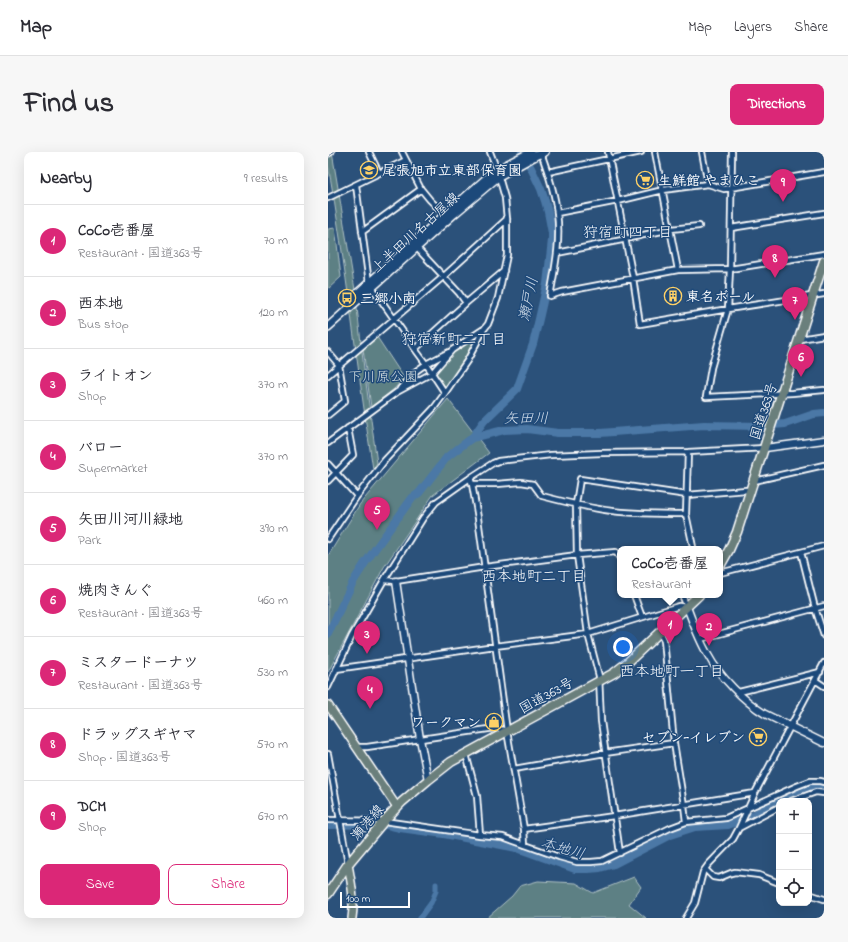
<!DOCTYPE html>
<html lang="en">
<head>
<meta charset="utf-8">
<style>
  body { margin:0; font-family:"Indie Flower","Klee One",sans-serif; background:#f7f7f7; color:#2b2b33 }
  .controls { position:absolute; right:12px; bottom:12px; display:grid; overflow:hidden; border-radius:8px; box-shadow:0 4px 16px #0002 }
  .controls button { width:36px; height:36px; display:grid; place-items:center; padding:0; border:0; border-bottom:1px solid #e1e1e2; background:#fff; color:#2b2b33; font:20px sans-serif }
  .scale { position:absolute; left:12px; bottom:10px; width:70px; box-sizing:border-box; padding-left:4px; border:2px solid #fff; border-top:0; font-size:11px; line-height:14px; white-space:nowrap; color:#fff; -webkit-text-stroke:3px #1f4a7a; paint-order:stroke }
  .you { position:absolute; left:295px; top:495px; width:14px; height:14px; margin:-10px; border:3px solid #fff; border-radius:50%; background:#1a73e8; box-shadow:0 0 0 6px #1a73e833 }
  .badge { display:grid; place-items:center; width:26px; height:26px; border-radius:50%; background:#db2777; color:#fff; font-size:13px; font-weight:700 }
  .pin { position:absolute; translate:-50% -33px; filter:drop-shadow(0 1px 2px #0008) }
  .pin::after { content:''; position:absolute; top:21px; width:14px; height:12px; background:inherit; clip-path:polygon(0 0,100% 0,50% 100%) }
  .popup { position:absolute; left:289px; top:394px; width:106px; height:52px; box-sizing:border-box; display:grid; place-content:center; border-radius:8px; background:#fff; filter:drop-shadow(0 1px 3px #0005); font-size:13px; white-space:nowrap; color:#7c7c81 }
  .popup b { font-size:15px; color:#2b2b33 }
  .popup::after { content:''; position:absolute; left:50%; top:100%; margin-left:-8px; border:8px solid transparent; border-top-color:#fff }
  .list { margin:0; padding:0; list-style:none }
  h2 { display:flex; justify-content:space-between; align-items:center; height:52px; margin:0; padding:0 16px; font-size:17px }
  h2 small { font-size:13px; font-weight:400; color:#7c7c81 }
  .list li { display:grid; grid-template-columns:26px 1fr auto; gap:12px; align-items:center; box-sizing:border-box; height:72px; padding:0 16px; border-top:1px solid #e1e1e2 }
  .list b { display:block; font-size:15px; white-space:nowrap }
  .list p { margin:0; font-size:13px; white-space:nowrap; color:#7c7c81 }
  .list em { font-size:13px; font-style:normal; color:#7c7c81 }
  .actions { display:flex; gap:8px; padding:12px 16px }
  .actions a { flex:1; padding:9px 0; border:1px solid #db2777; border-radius:8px; text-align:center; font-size:14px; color:#db2777 }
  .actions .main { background:#db2777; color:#fff }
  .icon { flex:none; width:22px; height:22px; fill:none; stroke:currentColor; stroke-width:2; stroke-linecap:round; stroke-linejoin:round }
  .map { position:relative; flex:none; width:496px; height:766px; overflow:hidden; border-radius:8px }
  header { display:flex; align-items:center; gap:24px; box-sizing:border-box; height:56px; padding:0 20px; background:#fff; border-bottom:1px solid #e1e1e2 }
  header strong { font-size:19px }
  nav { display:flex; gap:22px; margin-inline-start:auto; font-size:14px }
  .intro { display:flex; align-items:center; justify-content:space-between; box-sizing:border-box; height:96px; padding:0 24px }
  h1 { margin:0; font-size:28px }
  .button { padding:10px 18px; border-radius:8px; background:#db2777; color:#fff; font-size:14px; font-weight:700 }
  main { display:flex; gap:24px; padding:0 24px }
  aside { flex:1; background:#fff; border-radius:8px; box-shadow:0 4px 16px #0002 }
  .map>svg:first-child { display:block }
</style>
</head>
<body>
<header>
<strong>Map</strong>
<nav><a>Map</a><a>Layers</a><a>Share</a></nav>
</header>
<div class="intro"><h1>Find us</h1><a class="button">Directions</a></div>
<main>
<aside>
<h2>Nearby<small>9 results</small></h2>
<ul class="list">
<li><span class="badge">1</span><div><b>CoCo壱番屋</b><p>Restaurant · 国道363号</p></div><em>70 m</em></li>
<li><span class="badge">2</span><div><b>西本地</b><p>Bus stop</p></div><em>120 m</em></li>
<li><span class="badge">3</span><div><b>ライトオン</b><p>Shop</p></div><em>370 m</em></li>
<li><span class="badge">4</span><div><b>バロー</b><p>Supermarket</p></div><em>370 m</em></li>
<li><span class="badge">5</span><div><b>矢田川河川緑地</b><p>Park</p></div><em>390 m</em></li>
<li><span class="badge">6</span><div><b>焼肉きんぐ</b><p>Restaurant · 国道363号</p></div><em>460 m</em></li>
<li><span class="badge">7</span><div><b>ミスタードーナツ</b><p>Restaurant · 国道363号</p></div><em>530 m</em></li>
<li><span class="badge">8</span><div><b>ドラッグスギヤマ</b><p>Shop · 国道363号</p></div><em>570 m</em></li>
<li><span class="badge">9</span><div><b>DCM</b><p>Shop</p></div><em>670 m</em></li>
</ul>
<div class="actions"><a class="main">Save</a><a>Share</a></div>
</aside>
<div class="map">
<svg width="496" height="766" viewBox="0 0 496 766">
  <rect width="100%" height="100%" fill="#2b517a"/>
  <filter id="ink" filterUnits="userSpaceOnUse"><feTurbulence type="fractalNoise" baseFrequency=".025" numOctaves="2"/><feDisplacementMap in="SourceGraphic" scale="8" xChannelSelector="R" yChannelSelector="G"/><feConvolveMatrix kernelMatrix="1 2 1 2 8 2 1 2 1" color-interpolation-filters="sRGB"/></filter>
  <g filter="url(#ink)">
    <path fill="#5d8084" stroke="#aec0c2" d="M0 0H4L27 138 36 217 49 311 45 317C29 216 18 114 0 12Z
      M7 76 13 125 0 137V77Z
      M150 182 151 183 117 237 107 222 125 200Z
      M49 185 76 226 66 237 43 255 35 197Z
      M120 247 161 301 105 343 56 415 0 520V404L32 352Z
      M306 725 313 735 301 752 318 766H159L184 744 192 734 210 729 248 731 265 741Z"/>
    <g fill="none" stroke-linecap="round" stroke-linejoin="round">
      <path stroke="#4b78a6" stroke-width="5" d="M92 766 103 751 108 739V732"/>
      <path stroke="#4b78a6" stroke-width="8" d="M144 286 156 269 189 237 205 192 211 167 219 132 224 88V81L220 60 217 49 213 37 203 16 194 0
        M0 482 25 430 37 411 84 346 91 341 119 305 144 286 176 278 199 277 230 281H272L376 273 433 274 457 272 486 262 496 261
        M0 673 55 672 72 676 116 682 189 696 247 717H260L272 716 286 712 342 683 367 675 400 673 425 664 440 654 461 644 481 637 496 636"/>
      <defs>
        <path id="minor" d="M41 0 51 21
          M74 0 93 37 102 48 117 63
          M280 0 305 126 312 172 400 157 496 142
          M327 0 350 118
          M374 0 380 32
          M404 0 402 117 400 157 383 216 378 245 464 241 496 238
          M213 1C220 20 227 41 229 61 233 88 227 116 222 144L234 140 350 118 402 117 496 102
          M0 2 3 0
          M220 20 313 0
          M28 33 41 131 87 197 98 212 117 241
          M0 46 78 8
          M229 61 290 49 335 38 380 32 396 37 496 20
          M403 76 496 61
          M34 80 93 37
          M88 95 131 141 138 151
          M229 101 294 88 297 87 343 77 371 74
          M472 187 496 183
          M87 197 138 151 176 119
          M0 200 11 213 17 249 0 263
          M0 223 115 125 179 67
          M72 237 88 219 98 212 121 200
          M0 291 69 240 104 221 124 198 154 178
          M360 300 358 362 365 395 364 397
          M0 312 29 344
          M142 326 144 332 150 366 179 579 196 677 197 693
          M0 329 25 303 20 276
          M426 329 496 313
          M144 332H169L193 330 205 332 213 343 214 344C237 350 260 356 284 359 309 362 334 362 358 362
          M0 387 29 344 57 308 106 256 117 241 139 209 156 177 160 172 170 146 179 103V67L177 46 169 18 162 0
          M473 400 487 456 496 484
          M392 421 496 394
          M56 428 68 429 157 415 249 403 288 400 292 406
          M306 443 314 465
          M354 443 359 455
          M332 480 336 488 346 591 356 653 358 670
          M372 487 496 454
          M8 517 167 494 260 482 351 454 359 455
          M487 528 496 534
          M0 535 24 484 56 428 95 366 108 350 142 326 165 311 170 309 223 303 274 301 360 300 437 296
          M411 540 492 520
          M28 595H39L167 576 179 579
          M0 602 20 712
          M138 602 149 644 152 683
          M186 617 277 601 346 591
          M463 649 488 640 496 641
          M0 668 56 669 152 683 175 685 231 705 249 710H263L274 709 342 676 358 670 398 666 469 634 482 629H492L496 630
          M411 676 451 655
          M196 677 286 664 427 641
          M292 701 273 569 271 524 260 482 249 403 248 352 252 327 359 343 418 338 423 339
          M377 717 385 725 391 726 403 721 407 720 431 723 451 731
          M481 742 496 747
          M358 766 367 751 375 720 380 713 405 687 411 676 427 641 496 511"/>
        <path id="tertiary" d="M437 296 496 288
          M68 429 92 587 100 628
          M359 455C365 471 371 488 380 503 391 524 417 550 437 562L496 591"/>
        <path id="secondary" d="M22 148 101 77 160 25 174 15 203 0
          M0 175 126 62 171 24 209 3 217 0"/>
        <path id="primary" d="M0 553 69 655
          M20 712C23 730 27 747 24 766"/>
        <path id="trunk" d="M392 414 401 398 409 380 496 109
          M0 742 20 712 56 669 74 650 100 628 123 610 286 521 300 510 371 443"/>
      </defs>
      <use href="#minor" stroke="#fff" stroke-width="8"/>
      <use href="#tertiary" stroke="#fff" stroke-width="9"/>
      <use href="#secondary" stroke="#fff" stroke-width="10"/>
      <use href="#primary" stroke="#fff" stroke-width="10"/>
      <use href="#trunk" stroke="#fff" stroke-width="11"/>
      <use href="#minor" stroke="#1f4a7a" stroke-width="4.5"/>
      <use href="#tertiary" stroke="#1f4a7a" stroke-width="6"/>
      <use href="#secondary" stroke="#1f4a7a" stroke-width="7"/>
      <use href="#primary" stroke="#6b7f7c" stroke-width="7"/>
      <use href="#trunk" stroke="#6b7f7c" stroke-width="8"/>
    </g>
  </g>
  <defs>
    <symbol id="school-ring" viewBox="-11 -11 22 22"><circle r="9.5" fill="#1f4a7a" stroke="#ffd166" stroke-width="1.5"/><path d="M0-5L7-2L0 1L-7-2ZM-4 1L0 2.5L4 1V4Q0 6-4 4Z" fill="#ffd166"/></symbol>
    <symbol id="supermarket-ring" viewBox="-11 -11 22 22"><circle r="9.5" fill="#1f4a7a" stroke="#ffd166" stroke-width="1.5"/><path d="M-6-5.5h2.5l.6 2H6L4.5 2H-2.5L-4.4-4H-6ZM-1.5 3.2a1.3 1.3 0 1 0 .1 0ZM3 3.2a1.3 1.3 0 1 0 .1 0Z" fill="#ffd166"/></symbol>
    <symbol id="building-ring" viewBox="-11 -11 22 22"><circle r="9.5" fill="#1f4a7a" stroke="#ffd166" stroke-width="1.5"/><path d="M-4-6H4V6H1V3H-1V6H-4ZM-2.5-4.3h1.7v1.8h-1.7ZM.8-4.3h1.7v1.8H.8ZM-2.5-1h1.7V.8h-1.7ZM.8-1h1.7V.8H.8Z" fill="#ffd166"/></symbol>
    <symbol id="bus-ring" viewBox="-11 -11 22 22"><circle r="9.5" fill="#1f4a7a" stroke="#ffd166" stroke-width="1.5"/><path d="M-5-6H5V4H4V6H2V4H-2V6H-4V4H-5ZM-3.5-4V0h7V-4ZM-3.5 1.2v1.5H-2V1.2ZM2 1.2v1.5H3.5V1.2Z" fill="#ffd166"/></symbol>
    <symbol id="shop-ring" viewBox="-11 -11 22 22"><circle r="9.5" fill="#1f4a7a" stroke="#ffd166" stroke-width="1.5"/><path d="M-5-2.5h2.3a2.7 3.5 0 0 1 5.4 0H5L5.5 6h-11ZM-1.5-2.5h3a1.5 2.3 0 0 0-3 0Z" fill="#ffd166"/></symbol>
  </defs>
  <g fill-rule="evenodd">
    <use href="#school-ring" x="31" y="8" width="20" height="20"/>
    <use href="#supermarket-ring" x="307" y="18" width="20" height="20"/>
    <use href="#building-ring" x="335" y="134" width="20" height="20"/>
    <use href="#bus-ring" x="9" y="136" width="20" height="20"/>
    <use href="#shop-ring" x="156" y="560" width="20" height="20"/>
    <use href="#supermarket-ring" x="420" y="575" width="20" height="20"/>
  </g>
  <g text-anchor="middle" stroke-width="3" stroke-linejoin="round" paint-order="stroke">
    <g font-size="14" font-weight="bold" fill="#fff" stroke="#1f4a7a" text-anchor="start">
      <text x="54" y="23">尾張旭市立東部保育園</text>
      <text x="330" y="33">生鮮館 やまひこ</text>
      <text x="358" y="149">東名ボール</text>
      <text x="32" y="151">三郷小南</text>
      <text x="153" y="575" text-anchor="end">ワークマン</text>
      <text x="417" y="590" text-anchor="end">セブン-イレブン</text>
    </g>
    <g font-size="14" fill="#fff" stroke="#1f4a7a">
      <text transform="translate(87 80) rotate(-42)" y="5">上半田川名古屋線</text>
      <text transform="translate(435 259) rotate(-72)" y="5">国道363号</text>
      <text transform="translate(218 543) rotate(-29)" y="5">国道363号</text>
      <text transform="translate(39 670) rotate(-49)" y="5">瀬港線</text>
    </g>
    <g font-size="14" fill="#d6dfe0" stroke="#1f4a7a">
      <text x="55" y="229">下川原公園</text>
    </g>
    <g font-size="15" fill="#fff" stroke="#1f4a7a">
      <text x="300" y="85">狩宿町四丁目</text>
      <text x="126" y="192">狩宿新町二丁目</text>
      <text x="206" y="429">西本地町二丁目</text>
      <text x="344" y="524">西本地町一丁目</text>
    </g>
    <g font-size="15" font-style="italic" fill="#d2dde9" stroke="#1f4a7a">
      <text transform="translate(200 147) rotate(-78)" y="5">瀬戸川</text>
      <text x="198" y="271">矢田川</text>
      <text transform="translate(235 696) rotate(16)" y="5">本地川</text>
    </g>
  </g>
</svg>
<div class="controls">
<button>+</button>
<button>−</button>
<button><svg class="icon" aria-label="locate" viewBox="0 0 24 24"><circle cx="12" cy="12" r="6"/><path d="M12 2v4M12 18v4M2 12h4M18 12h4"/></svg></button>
</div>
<div class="scale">100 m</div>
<div class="you"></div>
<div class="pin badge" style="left:342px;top:492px">1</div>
<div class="popup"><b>CoCo壱番屋</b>Restaurant</div>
<div class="pin badge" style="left:381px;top:494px">2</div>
<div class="pin badge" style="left:39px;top:502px">3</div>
<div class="pin badge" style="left:42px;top:557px">4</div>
<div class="pin badge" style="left:49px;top:378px">5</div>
<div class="pin badge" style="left:473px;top:225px">6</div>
<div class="pin badge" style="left:467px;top:168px">7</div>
<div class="pin badge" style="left:447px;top:126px">8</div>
<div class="pin badge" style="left:455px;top:50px">9</div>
</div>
</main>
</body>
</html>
